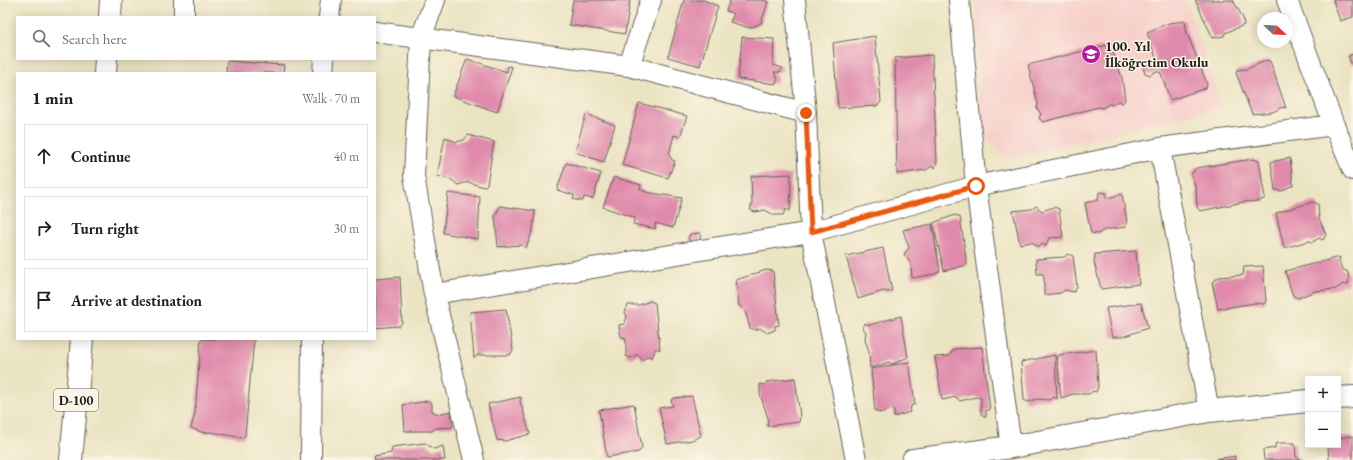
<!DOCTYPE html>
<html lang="en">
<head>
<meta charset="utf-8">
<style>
  body { margin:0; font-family:"EB Garamond",serif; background:#f6f6f6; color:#202124 }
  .controls { position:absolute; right:12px; bottom:12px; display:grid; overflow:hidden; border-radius:0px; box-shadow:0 2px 10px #0003 }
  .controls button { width:36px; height:36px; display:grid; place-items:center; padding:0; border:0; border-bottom:1px solid #e0e0e0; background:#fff; color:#202124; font:20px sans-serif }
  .compass { position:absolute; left:1257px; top:12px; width:36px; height:36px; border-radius:50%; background:#fff; box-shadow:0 2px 10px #0003; rotate:113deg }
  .stop { position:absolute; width:12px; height:12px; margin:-9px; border:3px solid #ea580c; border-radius:50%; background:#fff }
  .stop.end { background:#ea580c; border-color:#fff; box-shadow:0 1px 4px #0008 }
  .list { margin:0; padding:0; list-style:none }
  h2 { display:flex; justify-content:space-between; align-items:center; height:52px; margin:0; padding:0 16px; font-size:17px }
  h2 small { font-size:13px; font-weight:400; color:#757577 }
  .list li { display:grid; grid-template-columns:26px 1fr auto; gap:12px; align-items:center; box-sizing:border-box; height:64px; margin:0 8px 8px; padding:0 8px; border:1px solid #e0e0e0; border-radius:0px }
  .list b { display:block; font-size:15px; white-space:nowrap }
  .list em { font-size:13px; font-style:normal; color:#757577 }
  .icon { flex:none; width:22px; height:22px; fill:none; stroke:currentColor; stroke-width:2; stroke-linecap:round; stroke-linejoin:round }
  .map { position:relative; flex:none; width:1353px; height:460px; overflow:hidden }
  .search { position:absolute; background:#fff; box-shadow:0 2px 10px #0003; left:16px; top:16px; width:360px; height:44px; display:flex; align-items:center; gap:10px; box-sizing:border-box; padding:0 14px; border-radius:0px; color:#757577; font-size:15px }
  .panel { position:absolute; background:#fff; box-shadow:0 2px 10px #0003; left:16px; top:72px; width:360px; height:268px; border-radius:0px }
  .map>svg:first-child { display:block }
</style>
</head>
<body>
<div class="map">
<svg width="1353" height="460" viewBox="0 0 1353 460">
  <rect width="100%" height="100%" fill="#fcf5e5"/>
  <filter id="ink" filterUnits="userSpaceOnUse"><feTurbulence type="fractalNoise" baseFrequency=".025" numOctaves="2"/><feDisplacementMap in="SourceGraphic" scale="8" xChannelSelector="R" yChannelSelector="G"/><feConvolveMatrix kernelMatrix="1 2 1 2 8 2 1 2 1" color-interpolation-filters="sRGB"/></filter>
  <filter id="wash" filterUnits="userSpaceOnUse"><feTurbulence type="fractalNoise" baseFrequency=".012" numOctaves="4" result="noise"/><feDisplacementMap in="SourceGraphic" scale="16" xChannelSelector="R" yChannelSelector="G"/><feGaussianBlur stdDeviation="0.9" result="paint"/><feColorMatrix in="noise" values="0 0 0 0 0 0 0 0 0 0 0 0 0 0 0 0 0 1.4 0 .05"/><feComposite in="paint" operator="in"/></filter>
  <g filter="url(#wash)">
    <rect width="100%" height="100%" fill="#ebe4c3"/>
    <path fill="#f7d0ca" d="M975 0H1186L1222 108 1006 159 982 132Z"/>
    <g id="blocks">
      <path fill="#e08bac" d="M573 0H630L625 34 569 25Z
        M684 0H704L718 6 700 66 668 57Z
        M730 0H763L768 2 761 23 750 28 730 22 734 14 726 11Z
        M1195 0H1233L1243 18 1244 25 1225 33 1224 36 1213 38Z
        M1333 0H1353V17L1340 21Z
        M1185 21 1187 33 1207 84 1206 88 1170 100 1161 73 1156 71 1150 75 1145 73 1143 68 1154 62 1156 58 1147 32 1169 23Z
        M875 36 881 102 877 106 838 108 833 43Z
        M742 37 774 39 773 65 783 68 780 72H774L778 79 776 84 738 79Z
        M1111 44 1114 48 1113 52 1122 78 1125 100 1122 103 1118 101 1112 105 1109 104 1102 108 1098 107 1043 122 1039 118 1041 114 1037 108 1038 104 1028 65Z
        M1353 54V68L1348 56Z
        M932 55 937 162 935 168 932 166 926 170 897 174 895 58Z
        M467 59 507 72 508 66 512 67 497 112 453 96Z
        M1267 60 1270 61 1286 108 1282 107 1273 112 1252 114 1236 73 1237 70 1247 69Z
        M227 61 284 65 283 73H226Z
        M639 103 687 116 680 137 674 135 673 139 669 154 672 160 675 161 668 178 622 165Z
        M586 114 615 125 604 162 575 152Z
        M468 135 494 142 487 184 484 187 468 182 458 185 452 180 437 176 445 137 456 142 464 140Z
        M1290 158 1293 185 1282 191 1275 190 1271 162Z
        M1253 159 1259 161 1265 198 1260 201 1244 202 1200 211 1197 207 1196 188 1191 175 1196 168Z
        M566 163 601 173 593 199 584 197 583 201 576 200 573 199 574 195 557 190Z
        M791 174 790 211 786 209 783 215H774L765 210 755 212 750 210 752 204 751 176Z
        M614 177 641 185 640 189 646 192 682 198 673 228 655 223V229L633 224 635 218 603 207Z
        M1099 192 1107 193 1105 196 1108 198 1122 194 1127 222 1126 227 1104 230 1098 234 1091 233 1085 203 1098 200Z
        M448 193 480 197 478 239 443 233Z
        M1313 202 1318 204 1319 218 1326 235 1323 240 1319 238 1313 242 1309 241 1284 248 1276 213Z
        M500 206 535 211 533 229 526 248 521 245 498 247 495 216Z
        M1036 206 1042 211 1054 207 1059 209 1063 237 1049 238 1046 246 1042 244 1038 247 1032 242 1020 244 1013 211 1032 209Z
        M955 215 960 217 967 265 944 271 933 223Z
        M932 224 940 271 935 274 912 278 911 264 904 254 909 248 903 230Z
        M700 233 701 240 692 242 688 239 690 234Z
        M883 248 892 291 887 292 883 291 858 299 846 256Z
        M1136 251 1139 284 1101 289 1094 262 1095 254Z
        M1068 254 1073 256 1077 287 1074 292 1065 290 1061 293 1044 295V277L1043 274H1037L1036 259 1064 257Z
        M1340 257 1339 261 1342 269 1348 272 1349 281 1347 286 1343 284 1336 289 1315 291 1298 298 1293 296 1285 271Z
        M1263 266 1266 301 1264 304 1255 303 1218 309 1212 282 1219 277 1243 275 1244 267Z
        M766 270 773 271 779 325 775 326V330L767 333 760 328 755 330 750 328 745 311 739 305 736 280Z
        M400 277 402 323 399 326 375 328V279Z
        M650 301 655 303 660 350 656 348 652 358 648 356 642 360 638 354 631 358 626 356V340L624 337H621L619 325 624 324 627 317 625 312 628 305H639Z
        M1141 303 1148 328 1122 337H1112L1106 308Z
        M506 309 513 350 510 355H478L474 358 470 312Z
        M901 316 908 357 893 364 889 362 870 368 869 351 865 340 866 332 863 328 865 323 869 325Z
        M201 339H254L245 435 243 438 211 432 204 433 191 428 195 413Z
        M982 347 990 410H986V417L981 414V398L976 397 960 401 956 397 942 400 935 357 949 356 954 349Z
        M1096 350 1098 387 1096 392 1093 391 1089 394H1073L1061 398 1057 360 1059 355Z
        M1055 355 1057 399 1053 397 1050 400 1037 399 1028 402 1024 400 1021 362Z
        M909 362 915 404 911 406 910 412 894 417V410L892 409 880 413 875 411 871 369Z
        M795 378 800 417 799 422 767 426 768 418 760 394V384L764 385 767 382Z
        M692 396 701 436 692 440 667 444 659 408 673 406 671 400 674 398Z
        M521 397 520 401 530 434 505 441 497 440 488 404Z
        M428 401 432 403V411L438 414 451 411 453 427 436 428 432 431H405L403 405Z
        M634 404 642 448 639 452 607 457 599 410Z
        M1353 436V460H1329L1328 447 1326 445H1338V438Z
        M425 443 434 449 443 446 445 460H375L374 456 391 453 392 447Z
        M1278 443H1295L1296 457 1303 460H1264L1263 450 1275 448V444Z
        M1235 456V460H1217L1216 459Z"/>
    </g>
  </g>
  <g filter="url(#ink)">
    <use href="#blocks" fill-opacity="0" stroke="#646256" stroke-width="1"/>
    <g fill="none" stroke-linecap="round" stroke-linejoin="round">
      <defs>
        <path id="street" d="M184 0V17
          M435 0 421 38 414 176 434 294 474 460
          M795 0 806 113 811 232 856 460
          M959 0 976 186 1011 447
          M1287 0 1334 125 1353 170
          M329 17 331 0
          M375 32 629 66 806 113
          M629 66 651 0
          M323 73 324 59
          M1160 148 1209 411
          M434 294 811 232 976 186 1160 148 1334 125
          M311 460 312 339"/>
        <path id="secondary" d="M1338 398 1353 397
          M913 460 1011 447 1209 411 1308 401"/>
        <path id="primary" d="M110 17 111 0
          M105 73 106 59
          M71 460 82 339"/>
      </defs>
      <use href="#street" stroke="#646256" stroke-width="22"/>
      <use href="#secondary" stroke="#646256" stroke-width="24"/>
      <use href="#primary" stroke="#646256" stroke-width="24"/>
      <use href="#street" stroke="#fff" stroke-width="20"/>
      <use href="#secondary" stroke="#fff" stroke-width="22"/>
      <use href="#primary" stroke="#fff" stroke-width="22"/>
    </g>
  </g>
  <g fill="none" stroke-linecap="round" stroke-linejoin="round" filter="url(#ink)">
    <path stroke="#ea580c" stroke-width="5" d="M806 113 811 232 976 186"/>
  </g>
  <defs>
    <symbol id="school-disc" viewBox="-11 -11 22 22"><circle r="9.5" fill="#b5179e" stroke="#fcf5e5"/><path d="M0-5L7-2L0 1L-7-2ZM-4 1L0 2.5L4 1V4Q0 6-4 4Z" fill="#fff"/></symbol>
  </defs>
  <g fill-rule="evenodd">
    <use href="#school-disc" x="1080" y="43" width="22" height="22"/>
  </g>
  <g text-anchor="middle" stroke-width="3" stroke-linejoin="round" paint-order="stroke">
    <rect fill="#fcf5e5" stroke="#5f5d58" stroke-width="1" x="54" y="389" width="44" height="22" rx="3"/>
    <g font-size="13" font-weight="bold" fill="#1c1c1c">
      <text x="76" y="405">D-100</text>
    </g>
    <g font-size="14" font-weight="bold" fill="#1c1c1c" stroke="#fcf5e5" text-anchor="start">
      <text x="1105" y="51">100. Yıl<tspan x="1105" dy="16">İlköğretim Okulu</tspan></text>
    </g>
  </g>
</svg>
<div class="controls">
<button>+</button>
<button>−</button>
</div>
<svg class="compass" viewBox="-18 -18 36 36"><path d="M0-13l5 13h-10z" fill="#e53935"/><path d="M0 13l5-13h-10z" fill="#757577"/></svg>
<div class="stop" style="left:976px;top:186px"></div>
<div class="stop end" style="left:806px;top:113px"></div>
<div class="search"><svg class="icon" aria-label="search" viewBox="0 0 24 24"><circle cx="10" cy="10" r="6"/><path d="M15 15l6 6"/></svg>Search here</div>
<section class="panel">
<h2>1 min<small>Walk · 70 m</small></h2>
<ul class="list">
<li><svg class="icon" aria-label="ahead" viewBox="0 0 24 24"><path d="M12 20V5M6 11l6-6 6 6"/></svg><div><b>Continue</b></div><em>40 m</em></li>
<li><svg class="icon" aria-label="right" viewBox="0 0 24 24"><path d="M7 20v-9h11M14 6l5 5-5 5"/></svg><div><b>Turn right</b></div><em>30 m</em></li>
<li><svg class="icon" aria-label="arrive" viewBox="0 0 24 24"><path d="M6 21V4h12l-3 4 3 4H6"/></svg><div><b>Arrive at destination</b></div></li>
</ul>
</section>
</div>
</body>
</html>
